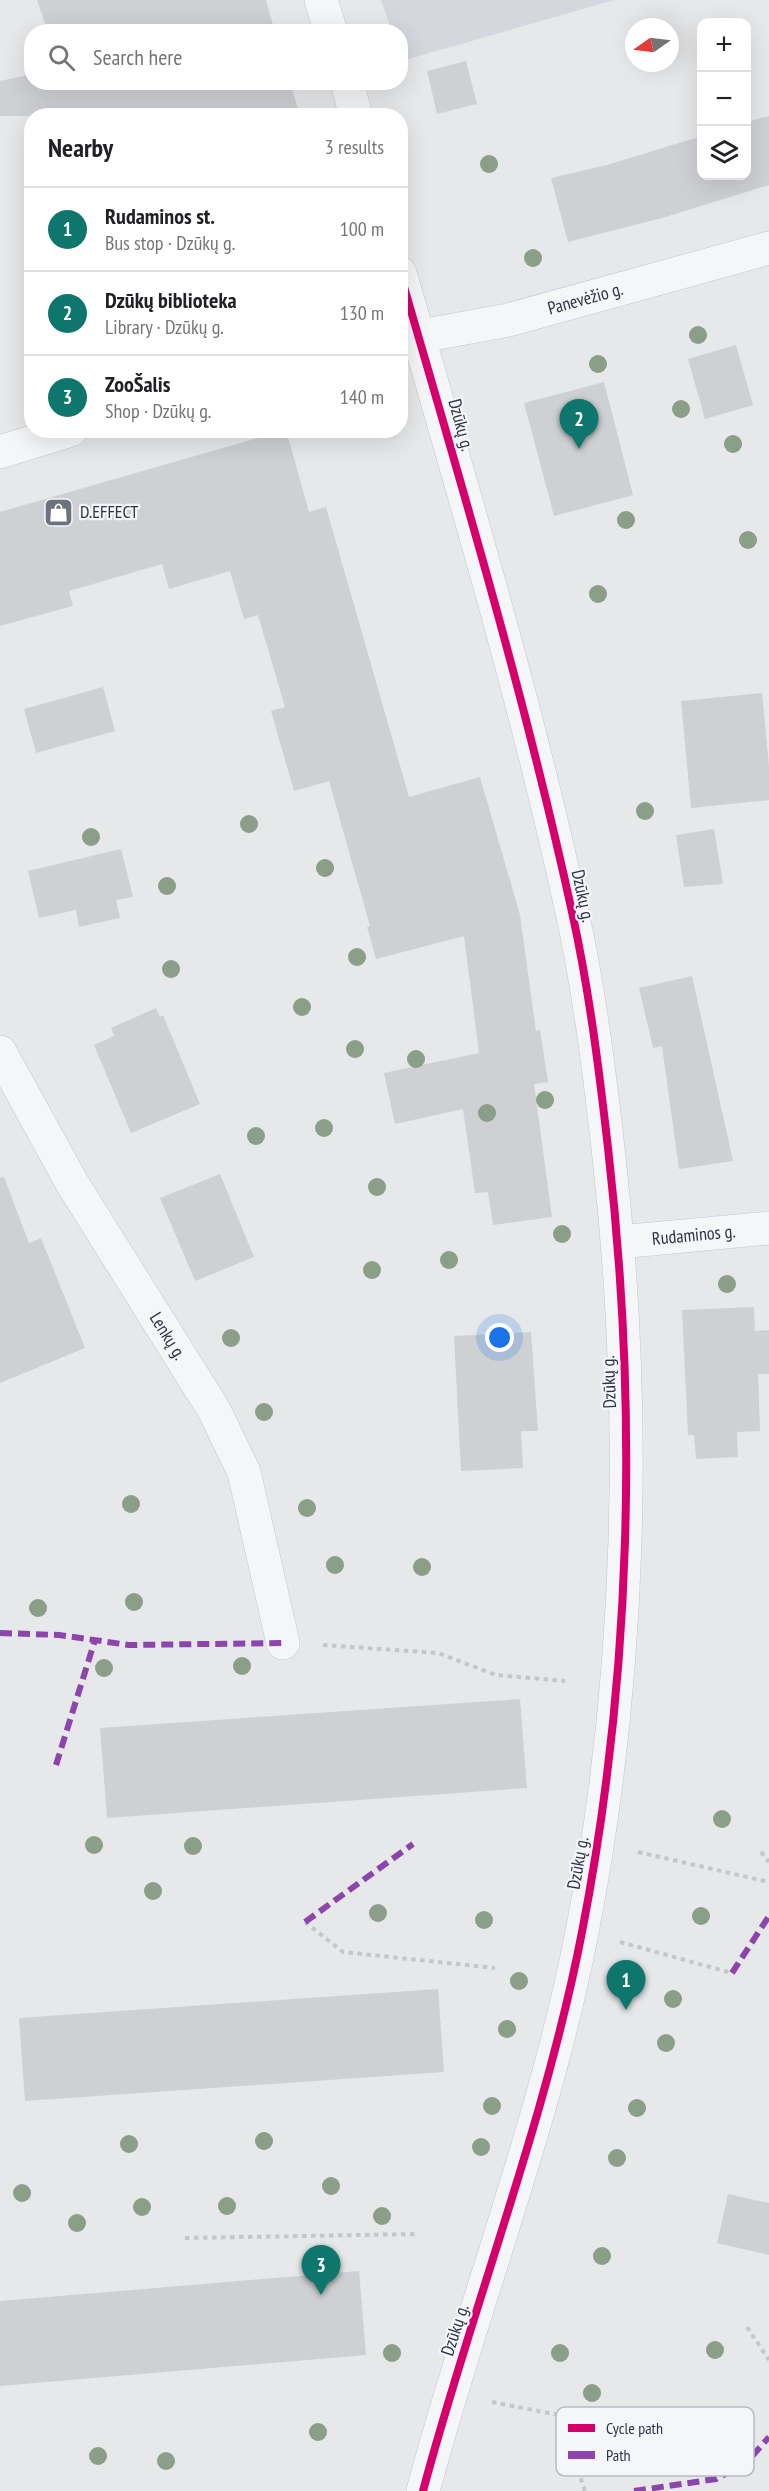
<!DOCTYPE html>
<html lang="en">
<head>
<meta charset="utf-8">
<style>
  body { margin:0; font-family:"PT Sans Narrow",sans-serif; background:#f6f6f6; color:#202124 }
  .controls { position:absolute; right:18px; top:18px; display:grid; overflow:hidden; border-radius:12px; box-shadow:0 6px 24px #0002 }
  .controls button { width:54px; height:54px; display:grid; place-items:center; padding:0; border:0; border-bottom:2px solid #e0e0e0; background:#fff; color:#202124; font:30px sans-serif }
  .compass { position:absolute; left:625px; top:18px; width:54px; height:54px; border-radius:50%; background:#fff; box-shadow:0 6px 24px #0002; rotate:256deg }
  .you { position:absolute; left:500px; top:1338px; width:21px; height:21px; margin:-15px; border:4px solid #fff; border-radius:50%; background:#1a73e8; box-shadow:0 0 0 9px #1a73e833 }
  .badge { display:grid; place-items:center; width:39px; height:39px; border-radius:50%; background:#0f766e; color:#fff; font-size:20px; font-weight:700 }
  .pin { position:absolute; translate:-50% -50px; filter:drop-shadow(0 2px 3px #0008) }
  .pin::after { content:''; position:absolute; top:32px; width:21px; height:18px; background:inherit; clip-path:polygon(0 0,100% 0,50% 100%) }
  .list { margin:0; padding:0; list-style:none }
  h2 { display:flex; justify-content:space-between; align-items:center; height:78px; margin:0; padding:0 24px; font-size:26px }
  h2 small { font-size:20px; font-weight:400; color:#757577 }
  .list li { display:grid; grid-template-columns:39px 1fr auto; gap:18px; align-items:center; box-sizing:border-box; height:84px; padding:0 24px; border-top:2px solid #e0e0e0 }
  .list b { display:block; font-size:22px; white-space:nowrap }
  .list p { margin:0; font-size:20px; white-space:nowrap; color:#757577 }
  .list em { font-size:20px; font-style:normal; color:#757577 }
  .icon { flex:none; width:33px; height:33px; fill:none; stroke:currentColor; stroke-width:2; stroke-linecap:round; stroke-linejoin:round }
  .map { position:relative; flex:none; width:769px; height:2491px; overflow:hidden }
  .search { position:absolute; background:#fff; box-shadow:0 6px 24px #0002; left:24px; top:24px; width:384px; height:66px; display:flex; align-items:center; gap:15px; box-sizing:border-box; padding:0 21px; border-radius:24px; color:#757577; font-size:22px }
  .panel { position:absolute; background:#fff; box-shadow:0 6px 24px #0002; left:24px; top:108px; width:384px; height:330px; border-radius:24px }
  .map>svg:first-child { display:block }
</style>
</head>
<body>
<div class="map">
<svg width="769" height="2491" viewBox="0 0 769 2491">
  <rect width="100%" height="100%" fill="#e6e8ea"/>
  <path fill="#d4d7dd" d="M381 0H614L402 61 400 32 392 31Z"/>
  <path fill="#ced0d3" d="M37 0H266L275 32H48Z
    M466 61 477 104 437 114 427 71Z
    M32 74V82H290L300 116H0V81Z
    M769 116V185L662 218 568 242 551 178 607 165 702 136V176H747V122Z
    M736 345 753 405 705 419 688 359Z
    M604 382 633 495 554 516 524 403Z
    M286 430 309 512 326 507 409 797 480 777 520 915 536 1031 540 1030 548 1082 534 1084 552 1217 493 1225 488 1192 475 1193 463 1109 395 1124 384 1073 479 1053 464 936 376 959 367 927 370 926 329 781 294 791 271 711 285 707 258 615 244 619 230 571 169 589 162 564 69 591 73 606 0 626V512Z
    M103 687 115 731 36 753 24 709Z
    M762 693 769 766V800L691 808 681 701Z
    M714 829 723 884 684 887 676 835Z
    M121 849 133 897 116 900 120 918 79 927 76 910 39 918 28 871Z
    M692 976 733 1161 679 1169 662 1046 653 1048 639 988Z
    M156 1008 160 1017 163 1015 200 1104 131 1133 94 1045 114 1036 111 1028Z
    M220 1174 254 1257 195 1281 160 1198Z
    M4 1177 29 1243 41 1238 85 1348 0 1383V1178Z
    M754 1307 755 1331 769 1330V1374H758L760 1431 737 1432 738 1457 696 1459 694 1435H688L682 1310Z
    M531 1332 538 1431H521L523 1468 461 1471 454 1336Z
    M520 1699 527 1788 107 1818 100 1728Z
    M438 1989 444 2072 25 2101 19 2018Z
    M728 2194 769 2203V2255L717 2243Z
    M359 2271 366 2355 0 2386V2301Z"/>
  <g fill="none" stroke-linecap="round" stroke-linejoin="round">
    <defs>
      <g id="minor">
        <path d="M321 0 331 32"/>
        <path d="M347 82 356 116"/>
        <path d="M400 273C461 484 525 696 572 912 589 989 599 1069 608 1148 638 1408 632 1675 582 1932 545 2123 473 2304 423 2491"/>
        <path id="s1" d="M400 340 508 320 769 248"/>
        <path d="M0 452 71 430"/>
        <path id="s2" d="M0 1052 72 1183 214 1410 244 1472 283 1643"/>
        <path id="s3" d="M619 1242 769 1228"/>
      </g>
    </defs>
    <use href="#minor" stroke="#c4c6c8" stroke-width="34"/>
    <path stroke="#c5c6ca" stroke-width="4" stroke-dasharray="4.5 4.5" stroke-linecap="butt" d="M323 1645 438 1653 496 1675 565 1681
      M638 1852 769 1882
      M761 1852 769 1862
      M305 1922 343 1952 495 1968
      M620 1942 732 1973
      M185 2238 419 2234
      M747 2327 769 2360
      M492 2402 559 2415 585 2491"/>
    <use href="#minor" stroke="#f5f6f7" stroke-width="33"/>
    <path stroke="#8e44ad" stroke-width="6" stroke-dasharray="12 6" stroke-linecap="butt" d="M0 1633 59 1635 129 1645 283 1643
      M56 1765 95 1640
      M305 1922 413 1844
      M732 1973 769 1916
      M634 2491 716 2479 746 2463 769 2437"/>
    <defs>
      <path id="cycleway" d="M400 273C461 484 525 696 572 912 589 989 599 1069 608 1148 638 1408 632 1675 582 1932 545 2123 473 2304 423 2491"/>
    </defs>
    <use href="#cycleway" stroke="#f4f6f9" stroke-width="11"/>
    <use href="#cycleway" stroke="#d6006c" stroke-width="8"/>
  </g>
  <g fill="#8a9e88">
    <circle cx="489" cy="164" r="9"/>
    <circle cx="533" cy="258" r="9"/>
    <circle cx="698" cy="335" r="9"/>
    <circle cx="598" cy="364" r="9"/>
    <circle cx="681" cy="409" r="9"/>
    <circle cx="733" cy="444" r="9"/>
    <circle cx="626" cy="520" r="9"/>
    <circle cx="748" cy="540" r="9"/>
    <circle cx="598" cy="594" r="9"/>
    <circle cx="645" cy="811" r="9"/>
    <circle cx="249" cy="824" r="9"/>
    <circle cx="91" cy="837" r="9"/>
    <circle cx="325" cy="868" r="9"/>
    <circle cx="167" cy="886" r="9"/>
    <circle cx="357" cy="957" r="9"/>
    <circle cx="171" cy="969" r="9"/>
    <circle cx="302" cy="1007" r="9"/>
    <circle cx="355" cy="1049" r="9"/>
    <circle cx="416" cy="1059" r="9"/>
    <circle cx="545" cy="1100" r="9"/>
    <circle cx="487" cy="1113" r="9"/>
    <circle cx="324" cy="1128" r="9"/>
    <circle cx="256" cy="1136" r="9"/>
    <circle cx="377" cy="1187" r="9"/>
    <circle cx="562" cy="1234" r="9"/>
    <circle cx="449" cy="1260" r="9"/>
    <circle cx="372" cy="1270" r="9"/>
    <circle cx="727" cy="1284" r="9"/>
    <circle cx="231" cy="1338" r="9"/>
    <circle cx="264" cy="1412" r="9"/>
    <circle cx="131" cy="1504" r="9"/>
    <circle cx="307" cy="1508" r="9"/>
    <circle cx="335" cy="1565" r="9"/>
    <circle cx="422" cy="1567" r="9"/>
    <circle cx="134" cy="1602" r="9"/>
    <circle cx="38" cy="1608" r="9"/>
    <circle cx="242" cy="1666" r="9"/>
    <circle cx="104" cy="1668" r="9"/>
    <circle cx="722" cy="1819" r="9"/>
    <circle cx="94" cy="1845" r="9"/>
    <circle cx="193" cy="1846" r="9"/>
    <circle cx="153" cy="1891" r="9"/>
    <circle cx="378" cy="1913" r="9"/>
    <circle cx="701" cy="1916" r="9"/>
    <circle cx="484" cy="1920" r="9"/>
    <circle cx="519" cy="1981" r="9"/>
    <circle cx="673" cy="1999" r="9"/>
    <circle cx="507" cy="2029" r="9"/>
    <circle cx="666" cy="2043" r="9"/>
    <circle cx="492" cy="2106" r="9"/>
    <circle cx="637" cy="2108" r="9"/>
    <circle cx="264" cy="2141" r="9"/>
    <circle cx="129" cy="2144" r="9"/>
    <circle cx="481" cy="2147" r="9"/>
    <circle cx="617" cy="2158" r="9"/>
    <circle cx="331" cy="2186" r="9"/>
    <circle cx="22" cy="2193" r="9"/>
    <circle cx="227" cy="2206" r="9"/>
    <circle cx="142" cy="2207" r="9"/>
    <circle cx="382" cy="2216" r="9"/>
    <circle cx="77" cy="2223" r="9"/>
    <circle cx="602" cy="2256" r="9"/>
    <circle cx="715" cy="2350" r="9"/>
    <circle cx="392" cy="2353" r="9"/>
    <circle cx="560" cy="2353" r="9"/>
    <circle cx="592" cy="2393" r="9"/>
    <circle cx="318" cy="2432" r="9"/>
    <circle cx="98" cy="2456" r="9"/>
    <circle cx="166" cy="2461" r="9"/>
  </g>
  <defs>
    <symbol id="shop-square" viewBox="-11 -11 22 22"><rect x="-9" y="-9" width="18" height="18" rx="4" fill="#6c737f" stroke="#f4f6f9"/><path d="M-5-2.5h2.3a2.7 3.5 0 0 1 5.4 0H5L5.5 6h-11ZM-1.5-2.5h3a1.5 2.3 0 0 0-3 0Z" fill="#fff"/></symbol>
  </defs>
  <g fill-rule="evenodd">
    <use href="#shop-square" x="42" y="496" width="33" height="33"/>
  </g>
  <g text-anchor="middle" stroke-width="4.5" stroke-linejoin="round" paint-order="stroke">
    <g font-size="18" fill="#2b3445" stroke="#f4f6f9">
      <text dy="6" stroke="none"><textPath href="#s1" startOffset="190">Panevėžio g.</textPath></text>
      <text transform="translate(461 425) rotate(75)" y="6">Dzūkų g.</text>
      <text transform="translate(583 896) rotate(78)" y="6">Dzūkų g.</text>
      <text dy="6" stroke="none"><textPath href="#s3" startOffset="75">Rudaminos g.</textPath></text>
      <text dy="6" stroke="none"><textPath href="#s2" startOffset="330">Lenkų g.</textPath></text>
      <text transform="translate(609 1382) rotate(-92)" y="6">Dzūkų g.</text>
      <text transform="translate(578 1863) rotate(-80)" y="6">Dzūkų g.</text>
      <text transform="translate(455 2330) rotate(-72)" y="6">Dzūkų g.</text>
    </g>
    <g font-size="18" fill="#2b3445" stroke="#f4f6f9" text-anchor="start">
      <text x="80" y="518">D.EFFECT</text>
    </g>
  </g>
  <rect x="556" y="2407" width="198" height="69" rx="9" fill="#f4f6f9" stroke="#b8bcc3" stroke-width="1.5"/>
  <rect x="568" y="2424" width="27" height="8" fill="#d6006c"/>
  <rect x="568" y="2451" width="27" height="8" fill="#8e44ad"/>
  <g font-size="16" fill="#2b3445">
    <text x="606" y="2434">Cycle path</text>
    <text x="606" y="2461">Path</text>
  </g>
</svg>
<div class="controls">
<button>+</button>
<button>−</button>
<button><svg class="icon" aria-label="layers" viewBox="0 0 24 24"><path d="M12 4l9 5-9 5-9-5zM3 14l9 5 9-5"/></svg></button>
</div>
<svg class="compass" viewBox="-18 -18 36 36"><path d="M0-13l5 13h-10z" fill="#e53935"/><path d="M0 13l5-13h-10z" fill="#757577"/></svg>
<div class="you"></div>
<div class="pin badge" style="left:626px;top:2010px">1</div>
<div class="pin badge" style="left:579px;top:449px">2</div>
<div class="pin badge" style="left:321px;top:2295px">3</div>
<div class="search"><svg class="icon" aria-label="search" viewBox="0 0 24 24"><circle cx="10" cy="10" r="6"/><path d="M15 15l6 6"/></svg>Search here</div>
<section class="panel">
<h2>Nearby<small>3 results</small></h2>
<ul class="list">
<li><span class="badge">1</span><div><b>Rudaminos st.</b><p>Bus stop · Dzūkų g.</p></div><em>100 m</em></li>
<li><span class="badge">2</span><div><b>Dzūkų biblioteka</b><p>Library · Dzūkų g.</p></div><em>130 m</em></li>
<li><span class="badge">3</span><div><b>ZooŠalis</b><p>Shop · Dzūkų g.</p></div><em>140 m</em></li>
</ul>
</section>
</div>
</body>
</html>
